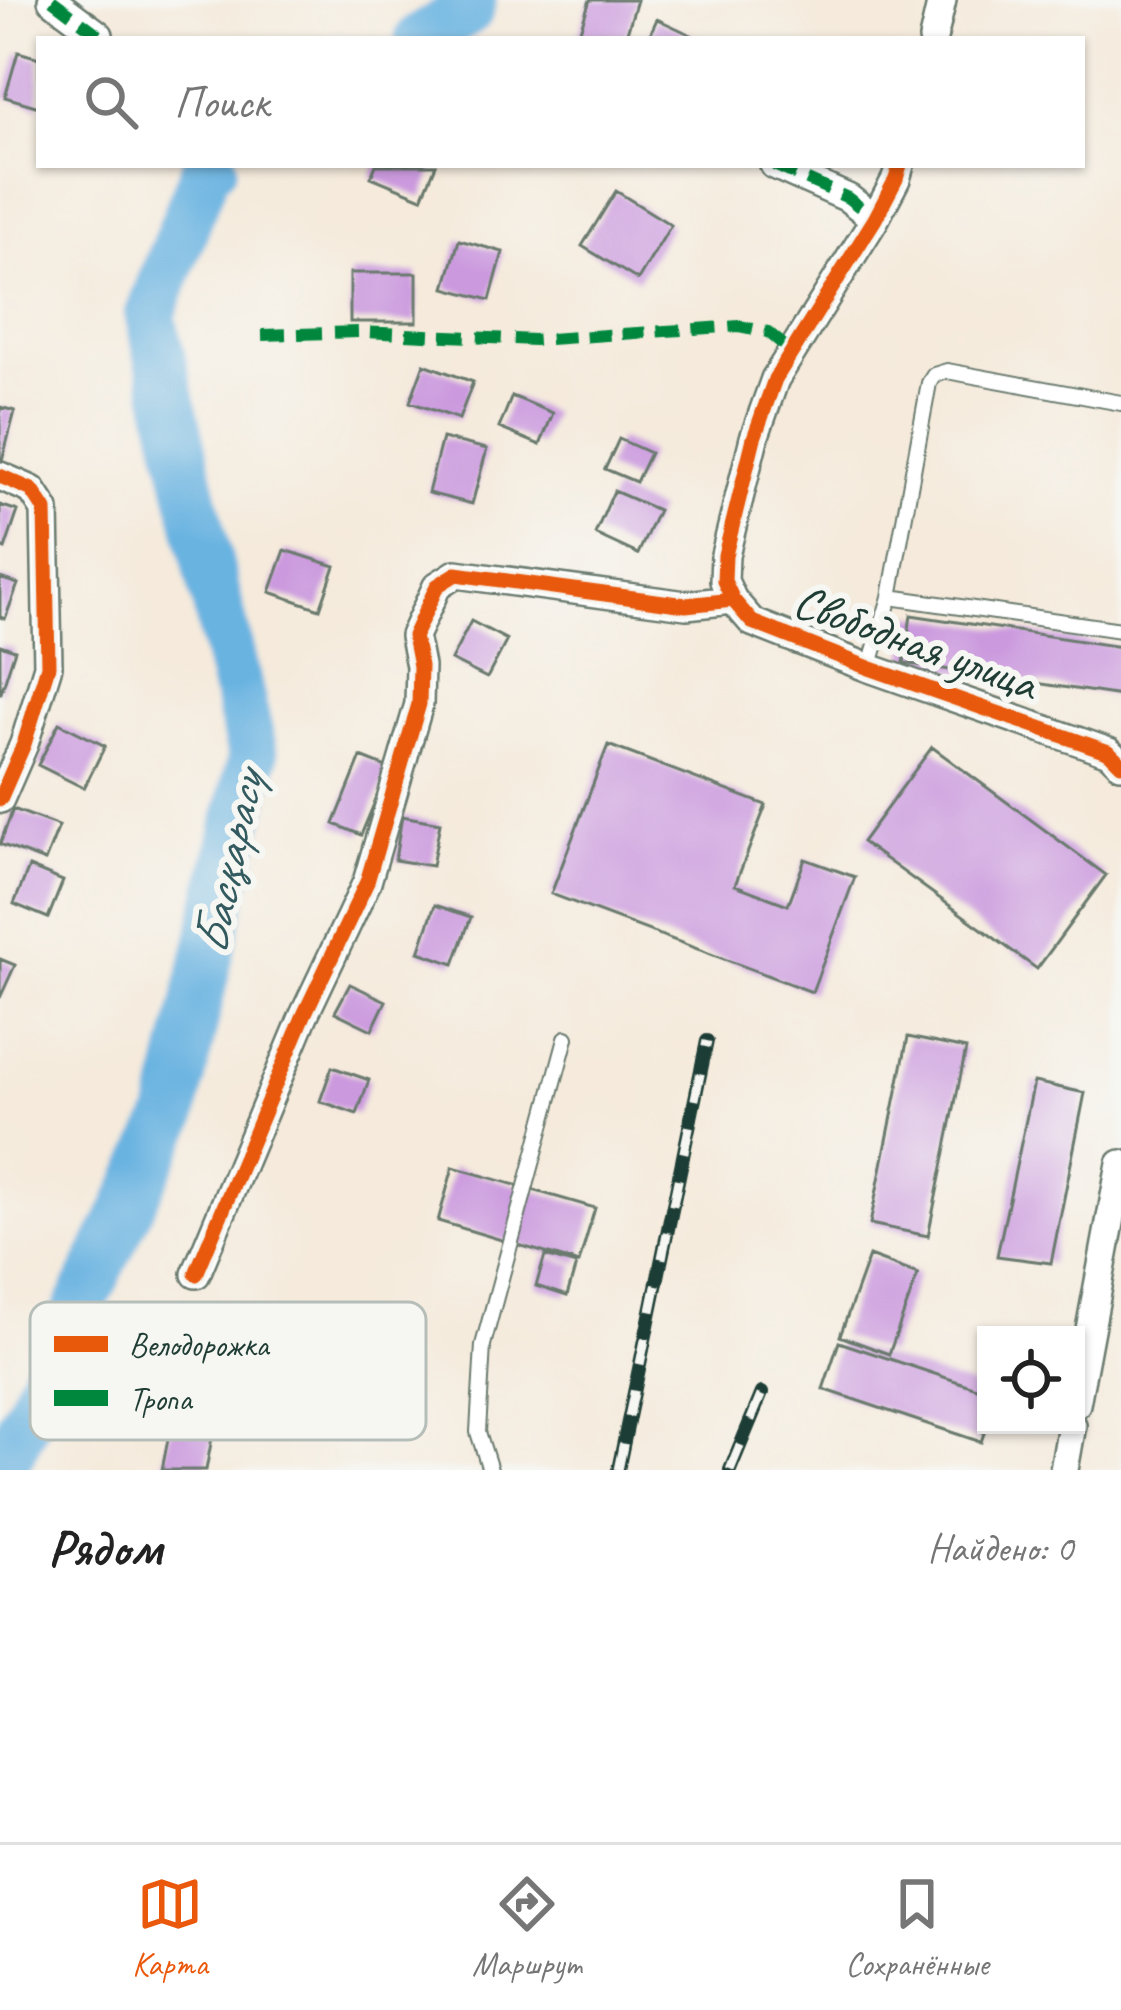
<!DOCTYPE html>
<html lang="ru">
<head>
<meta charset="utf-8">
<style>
  body { margin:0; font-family:Caveat,sans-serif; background:#f6f6f6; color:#222 }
  .controls { position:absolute; right:36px; bottom:36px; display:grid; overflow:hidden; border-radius:0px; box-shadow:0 3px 9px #0004 }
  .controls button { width:108px; height:108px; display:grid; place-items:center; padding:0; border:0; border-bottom:3px solid #e0e0e0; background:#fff; color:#222; font:60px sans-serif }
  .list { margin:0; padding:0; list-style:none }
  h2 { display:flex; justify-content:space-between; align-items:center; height:156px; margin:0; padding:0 48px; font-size:51px }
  h2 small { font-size:39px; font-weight:400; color:#767676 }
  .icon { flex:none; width:66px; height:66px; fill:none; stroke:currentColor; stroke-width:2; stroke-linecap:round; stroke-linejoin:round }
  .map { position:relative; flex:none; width:1121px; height:1470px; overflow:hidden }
  .search { position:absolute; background:#fff; box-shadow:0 3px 9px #0004; left:36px; right:36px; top:36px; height:132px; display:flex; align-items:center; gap:30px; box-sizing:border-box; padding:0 42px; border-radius:0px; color:#767676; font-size:45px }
  .sheet { height:372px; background:#fff }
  nav { display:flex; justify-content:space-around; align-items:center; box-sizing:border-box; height:168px; border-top:3px solid #e0e0e0; background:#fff; font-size:33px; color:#767676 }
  nav a { display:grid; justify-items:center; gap:6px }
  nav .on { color:#ea580c }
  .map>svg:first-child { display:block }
</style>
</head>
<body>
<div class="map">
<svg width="1121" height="1470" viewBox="0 0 1121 1470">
  <rect width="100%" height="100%" fill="#f6f6f2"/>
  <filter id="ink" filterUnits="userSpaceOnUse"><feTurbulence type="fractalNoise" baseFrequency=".00833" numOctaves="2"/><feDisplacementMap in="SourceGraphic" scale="24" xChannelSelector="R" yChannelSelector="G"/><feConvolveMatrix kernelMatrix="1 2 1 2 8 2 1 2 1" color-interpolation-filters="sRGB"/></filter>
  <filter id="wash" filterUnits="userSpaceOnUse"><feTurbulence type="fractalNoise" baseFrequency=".004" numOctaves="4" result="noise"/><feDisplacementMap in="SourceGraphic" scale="48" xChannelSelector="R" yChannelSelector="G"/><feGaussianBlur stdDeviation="2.7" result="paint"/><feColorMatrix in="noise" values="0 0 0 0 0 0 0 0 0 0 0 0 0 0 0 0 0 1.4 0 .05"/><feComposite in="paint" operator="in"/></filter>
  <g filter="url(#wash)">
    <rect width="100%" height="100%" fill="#f5eadb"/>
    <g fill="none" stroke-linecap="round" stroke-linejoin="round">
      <path stroke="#69b3e1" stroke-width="51" d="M420 39 468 10 471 0
        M1 1470 171 1119 253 756 150 315 206 169 212 165"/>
    </g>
    <g id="blocks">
      <path fill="#cb9ade" d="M590 0H637L625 39H577Z
        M657 19 700 39H648Z
        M18 52 39 58V107L5 97Z
        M376 165H436L422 198 371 177Z
        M616 191 671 225 638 280 582 246Z
        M459 240 503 252 490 300 445 288Z
        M350 273H417V322H350Z
        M424 364 473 382 459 419 410 402Z
        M512 396 553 413 540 445 499 428Z
        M0 407 15 411 2 461 0 460Z
        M442 438 487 449 472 504 428 493Z
        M619 439 650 453 636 482 605 469Z
        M614 491 658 510 638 554 595 534Z
        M0 505 18 511 5 549 0 547Z
        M285 550 335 566 320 609 270 592Z
        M0 578 18 584 5 619 0 617Z
        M911 615 1121 647V696L904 663Z
        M471 621 507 640 487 678 451 660Z
        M0 645 15 650 1 693H0Z
        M59 723 105 746 84 788 38 765Z
        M608 745 766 805 735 885 788 905 805 859 855 877 812 992 551 894Z
        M932 747 1106 875 1037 969 862 842Z
        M361 757 389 768 361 835 334 824Z
        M13 809 59 826 45 861 0 844Z
        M402 816 440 823 432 866 395 860Z
        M29 867 63 881 48 918 14 904Z
        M435 905 471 917 454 964 419 952Z
        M0 959 15 965 0 998Z
        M350 984 386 1001 372 1030 335 1012Z
        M908 1037 966 1049 928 1236 870 1224Z
        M332 1067 369 1080 357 1114 320 1101Z
        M1034 1082 1085 1093 1051 1263 997 1256Z
        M453 1167 595 1208 579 1263 438 1221Z
        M545 1256 576 1265 567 1296 536 1286Z
        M869 1256 918 1274 889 1354 840 1336Z
        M839 1342 986 1391V1427L981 1442 823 1389Z
        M171 1424 213 1432 206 1470H162Z"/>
    </g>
  </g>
  <g filter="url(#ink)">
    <use href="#blocks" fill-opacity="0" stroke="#6a7a6e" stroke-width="3"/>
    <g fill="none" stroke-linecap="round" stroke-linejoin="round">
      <defs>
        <path id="service" d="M890 597 929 383 934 375 947 371 1121 403
          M869 668 890 597 1121 630
          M490 1470 478 1432 483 1345 566 1038"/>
        <path id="minor" d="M52 0 99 35
          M933 39 942 0
          M774 165 848 198 875 219
          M900 165 896 179 875 219 775 379 754 438 725 555 724 581 733 600 752 622 869 668 1109 752 1121 764
          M0 476 32 490 45 510 48 666 24 744 0 799
          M196 1274 304 1015 367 882 419 704 420 666 414 636 437 586 456 574 686 605 733 600
          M1076 1404 1121 1164
          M1064 1470 1072 1425"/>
      </defs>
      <use href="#service" stroke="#6a7a6e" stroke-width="18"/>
      <use href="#minor" stroke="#6a7a6e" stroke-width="32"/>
      <use href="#service" stroke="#fff" stroke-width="14"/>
      <use href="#minor" stroke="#fff" stroke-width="27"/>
      <defs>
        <path id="rail" d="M618 1470 707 1041
          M730 1470 762 1393"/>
      </defs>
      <use href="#rail" stroke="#1f3d34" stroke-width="14"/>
      <use href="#rail" stroke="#f6f6f2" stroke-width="9" stroke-dasharray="27" stroke-linecap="butt"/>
      <path stroke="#00873e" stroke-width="12" stroke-dasharray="24 12" stroke-linecap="butt" d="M52 0 99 35
        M774 165 848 198 875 219
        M262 335 362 332 534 340 739 326 768 332 792 352"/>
      <defs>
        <path id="cycleway" d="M900 165 896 179 875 219 775 379 754 438 725 555 724 581 733 600 752 622 869 668 1109 752 1121 764
          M0 476 32 490 45 510 48 666 24 744 0 799
          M196 1274 304 1015 367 882 419 704 420 666 414 636 437 586 456 574 686 605 733 600"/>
      </defs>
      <use href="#cycleway" stroke="#f6f6f2" stroke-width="22"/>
      <use href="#cycleway" stroke="#e8590c" stroke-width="15"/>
    </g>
  </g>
  <g text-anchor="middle" stroke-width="12" stroke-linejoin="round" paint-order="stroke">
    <g font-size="48" fill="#1f3d34" stroke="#f6f6f2">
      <text transform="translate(916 641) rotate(20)" y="17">Свободная улица</text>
    </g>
    <g font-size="51" font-style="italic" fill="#325a5f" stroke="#f6f6f2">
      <text transform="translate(227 863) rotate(-78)" y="18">Басқарасу</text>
    </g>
  </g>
  <rect x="30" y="1302" width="396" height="138" rx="18" fill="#f6f6f2" stroke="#b6beb9" stroke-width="3"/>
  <rect x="54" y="1336" width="54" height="16" fill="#e8590c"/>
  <rect x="54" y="1390" width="54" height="16" fill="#00873e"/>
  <g font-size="33" fill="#1f3d34">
    <text x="129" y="1356">Велодорожка</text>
    <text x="129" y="1410">Тропа</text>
  </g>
</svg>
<div class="controls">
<button><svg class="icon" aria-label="locate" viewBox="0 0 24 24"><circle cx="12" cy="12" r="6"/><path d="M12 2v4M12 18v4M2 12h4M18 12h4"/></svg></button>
</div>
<div class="search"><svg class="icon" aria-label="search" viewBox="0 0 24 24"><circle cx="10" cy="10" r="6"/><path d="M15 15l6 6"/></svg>Поиск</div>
</div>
<section class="sheet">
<h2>Рядом<small>Найдено: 0</small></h2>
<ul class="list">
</ul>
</section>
<nav>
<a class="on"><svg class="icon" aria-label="map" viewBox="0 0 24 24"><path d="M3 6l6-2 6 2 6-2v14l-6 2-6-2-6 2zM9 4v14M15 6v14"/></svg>Карта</a>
<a><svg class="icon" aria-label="directions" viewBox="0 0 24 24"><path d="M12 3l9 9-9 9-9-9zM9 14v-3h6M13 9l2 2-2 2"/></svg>Маршрут</a>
<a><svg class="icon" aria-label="saved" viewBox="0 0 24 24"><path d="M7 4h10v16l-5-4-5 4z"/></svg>Сохранённые</a>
</nav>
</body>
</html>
